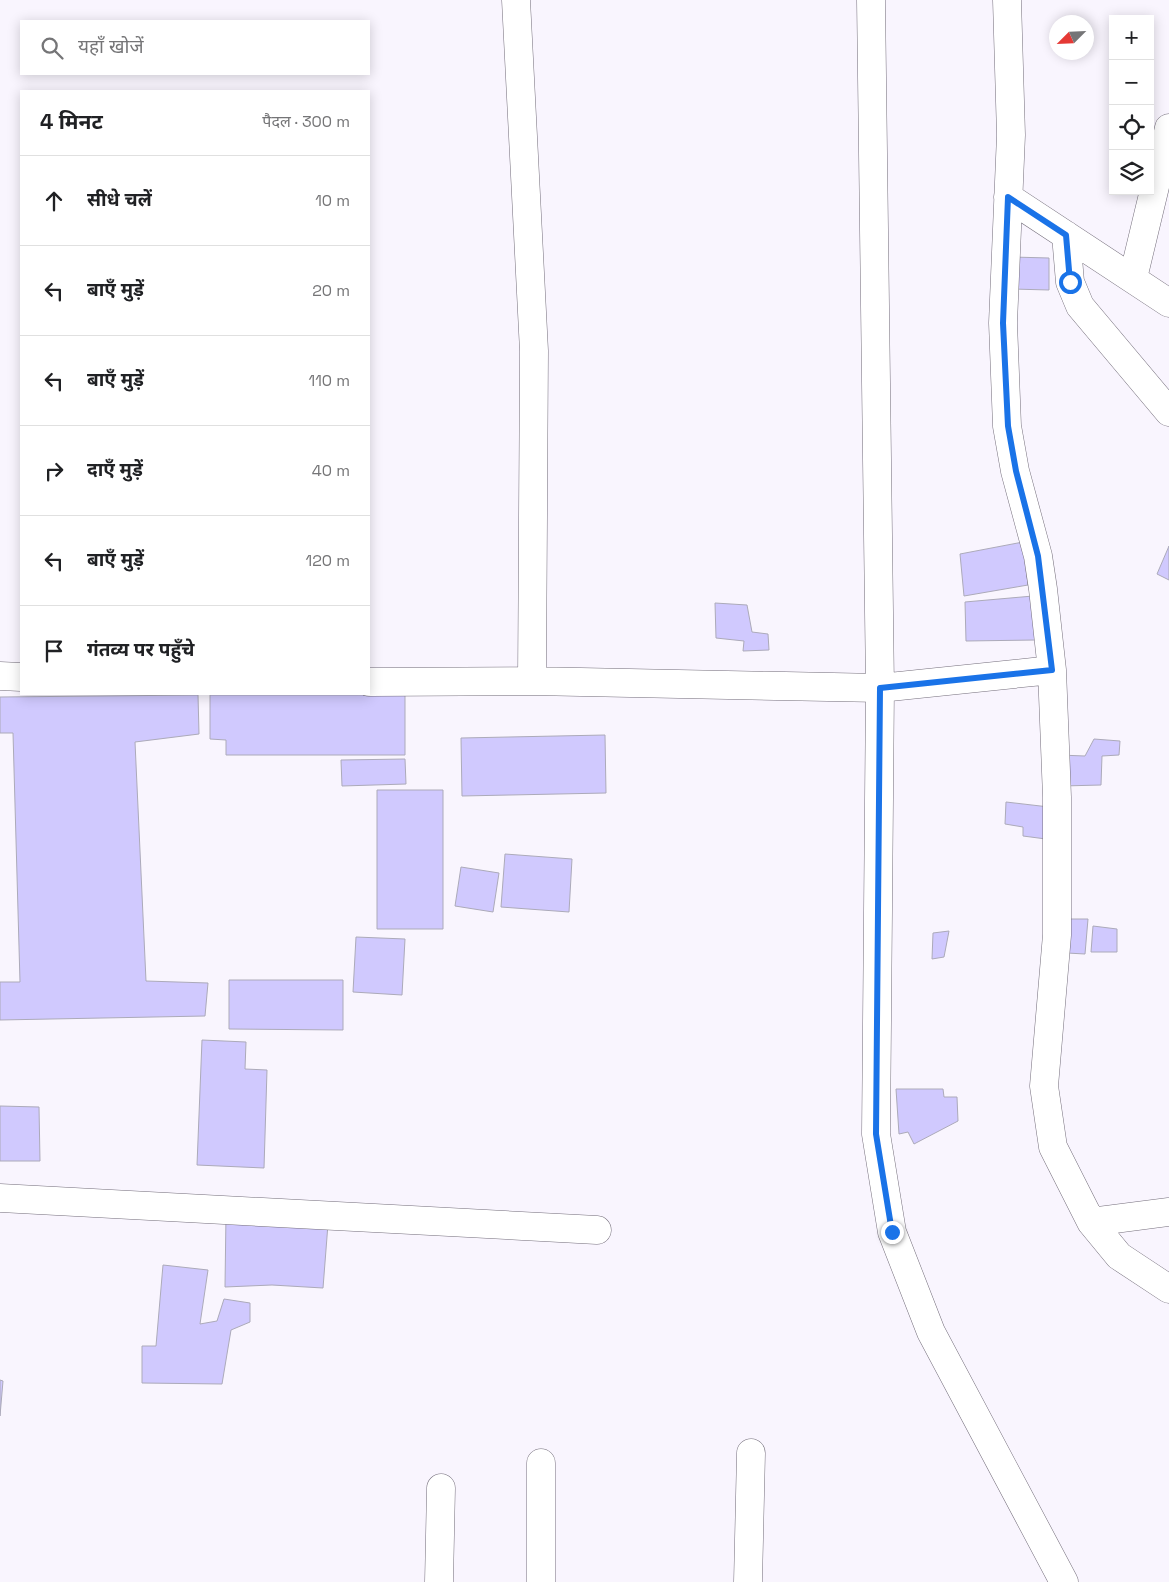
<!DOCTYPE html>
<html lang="hi">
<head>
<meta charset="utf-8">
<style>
  body { margin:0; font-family:"Space Grotesk","Noto Sans Devanagari",sans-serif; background:#f2f2f2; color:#202124 }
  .controls { position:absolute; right:15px; top:15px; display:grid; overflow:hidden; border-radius:0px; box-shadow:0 2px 12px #0003 }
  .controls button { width:45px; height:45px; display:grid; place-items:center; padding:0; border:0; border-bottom:1px solid #e0e0e0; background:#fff; color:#202124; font:25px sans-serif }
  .compass { position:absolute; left:1049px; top:15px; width:45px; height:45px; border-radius:50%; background:#fff; box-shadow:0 2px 12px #0003; rotate:246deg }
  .stop { position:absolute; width:15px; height:15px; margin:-11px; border:4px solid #1a73e8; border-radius:50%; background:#fff }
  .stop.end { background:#1a73e8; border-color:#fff; box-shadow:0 1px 5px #0008 }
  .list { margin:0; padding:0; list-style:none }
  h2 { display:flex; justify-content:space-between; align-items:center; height:65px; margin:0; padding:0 20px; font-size:21px }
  h2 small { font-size:16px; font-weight:400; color:#757577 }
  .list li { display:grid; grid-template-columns:32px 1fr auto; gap:15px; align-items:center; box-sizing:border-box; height:90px; padding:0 20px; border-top:1px solid #e0e0e0 }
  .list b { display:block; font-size:19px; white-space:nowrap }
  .list em { font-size:16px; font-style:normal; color:#757577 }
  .icon { flex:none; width:28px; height:28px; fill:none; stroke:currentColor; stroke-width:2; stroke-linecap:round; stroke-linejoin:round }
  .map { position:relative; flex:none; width:1169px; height:1582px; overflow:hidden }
  .search { position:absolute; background:#fff; box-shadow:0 2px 12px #0003; left:20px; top:20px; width:350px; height:55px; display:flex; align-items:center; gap:12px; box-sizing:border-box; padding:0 18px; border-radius:0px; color:#757577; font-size:19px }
  .panel { position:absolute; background:#fff; box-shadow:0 2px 12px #0003; left:20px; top:90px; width:350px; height:605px; border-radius:0px }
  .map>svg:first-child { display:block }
</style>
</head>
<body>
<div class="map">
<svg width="1169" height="1582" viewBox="0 0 1169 1582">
  <rect width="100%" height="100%" fill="#f9f5fe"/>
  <path fill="#d0c9fe" stroke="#acaab9" d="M1012 257 1049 258V290L1012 289Z
    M1023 542 1028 585 964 596 960 554Z
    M1169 546V580L1157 574Z
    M1033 596 1036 640 966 641 965 602Z
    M715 603 747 605 752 632 768 634 769 650 743 651 744 641 716 638Z
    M198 695 199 734 135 742 146 981 208 983 205 1016 0 1020V982H20L13 733H0V697Z
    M210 695H405V755H226V740L210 739Z
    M605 735 606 793 462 796 461 738Z
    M1094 739 1120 741 1119 755 1102 756 1101 785 1062 786 1059 755 1085 756Z
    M405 759 406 784 342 786 341 760Z
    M377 790H443V929H377Z
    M1006 802 1049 807 1046 839 1023 836V827L1005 824Z
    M505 854 572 859 569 912 501 907Z
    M461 867 499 873 493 912 455 906Z
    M1069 919H1088L1085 954 1067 953Z
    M1093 926 1117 929V952H1091Z
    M949 931 944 957 932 959 933 933Z
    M356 937 405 939 402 995 353 992Z
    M229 980H343V1030L229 1029Z
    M202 1040 246 1042 245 1069 267 1070 264 1168 197 1165Z
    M896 1089H943L944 1097H957L958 1121 914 1144 908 1132 899 1134Z
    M0 1106 39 1107 40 1161H0Z
    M226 1214 328 1224 323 1288 272 1285 225 1287Z
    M163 1265 208 1270 200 1324 217 1321 224 1299 250 1303V1322L231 1330 222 1384 142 1383V1346H156Z
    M0 1380 3 1381 0 1416Z"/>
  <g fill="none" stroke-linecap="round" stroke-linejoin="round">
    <defs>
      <path id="minor" d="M516 0 534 351 532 681
        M871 0 880 688 876 1134 892 1232 931 1332 1064 1582
        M1007 0 1011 135 1003 323 1007 426 1015 471 1038 556 1043 589 1052 670 1057 797V935L1044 1086 1053 1147 1091 1222 1119 1256 1169 1289
        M1008 197 1169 303
        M1066 235 1070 282 1080 306 1169 412
        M1133 278 1169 128
        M0 676 21 677
        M369 682 532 681 880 688 1052 670
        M0 1198 597 1230
        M1091 1222 1169 1212
        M439 1582 441 1488
        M541 1582V1463
        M748 1582 751 1453"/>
    </defs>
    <use href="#minor" stroke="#746e7b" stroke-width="29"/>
    <use href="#minor" stroke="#fff" stroke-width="28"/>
  </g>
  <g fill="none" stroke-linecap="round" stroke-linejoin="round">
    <path stroke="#1a73e8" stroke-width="6" d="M892 1232 876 1134 880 688 1052 670 1038 556 1016 471 1008 426 1003 323 1008 197 1066 235 1070 282"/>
  </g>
</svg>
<div class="controls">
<button>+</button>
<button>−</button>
<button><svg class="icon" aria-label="locate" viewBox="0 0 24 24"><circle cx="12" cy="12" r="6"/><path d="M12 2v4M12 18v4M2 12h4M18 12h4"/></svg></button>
<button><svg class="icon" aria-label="layers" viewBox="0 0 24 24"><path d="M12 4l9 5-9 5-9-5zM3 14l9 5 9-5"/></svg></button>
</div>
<svg class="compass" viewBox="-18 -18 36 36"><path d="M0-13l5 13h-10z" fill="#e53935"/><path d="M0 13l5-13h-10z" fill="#757577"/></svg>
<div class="stop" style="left:1070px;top:282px"></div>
<div class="stop end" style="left:892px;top:1232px"></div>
<div class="search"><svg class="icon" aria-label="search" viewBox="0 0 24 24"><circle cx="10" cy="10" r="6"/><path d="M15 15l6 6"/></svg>यहाँ खोजें</div>
<section class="panel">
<h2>4 मिनट<small>पैदल · 300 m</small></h2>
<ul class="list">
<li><svg class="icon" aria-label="ahead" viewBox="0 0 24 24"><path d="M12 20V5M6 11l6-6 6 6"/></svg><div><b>सीधे चलें</b></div><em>10 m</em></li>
<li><svg class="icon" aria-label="left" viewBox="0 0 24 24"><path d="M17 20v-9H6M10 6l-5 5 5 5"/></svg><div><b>बाएँ मुड़ें</b></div><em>20 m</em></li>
<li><svg class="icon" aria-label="left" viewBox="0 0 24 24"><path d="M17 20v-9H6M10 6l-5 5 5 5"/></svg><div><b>बाएँ मुड़ें</b></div><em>110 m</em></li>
<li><svg class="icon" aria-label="right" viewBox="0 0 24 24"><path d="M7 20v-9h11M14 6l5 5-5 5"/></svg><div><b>दाएँ मुड़ें</b></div><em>40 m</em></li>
<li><svg class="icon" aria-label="left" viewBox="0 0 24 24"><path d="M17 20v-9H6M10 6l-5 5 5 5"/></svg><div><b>बाएँ मुड़ें</b></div><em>120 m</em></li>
<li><svg class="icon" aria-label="arrive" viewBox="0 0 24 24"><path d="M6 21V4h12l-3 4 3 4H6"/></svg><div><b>गंतव्य पर पहुँचे</b></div></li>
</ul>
</section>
</div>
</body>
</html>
